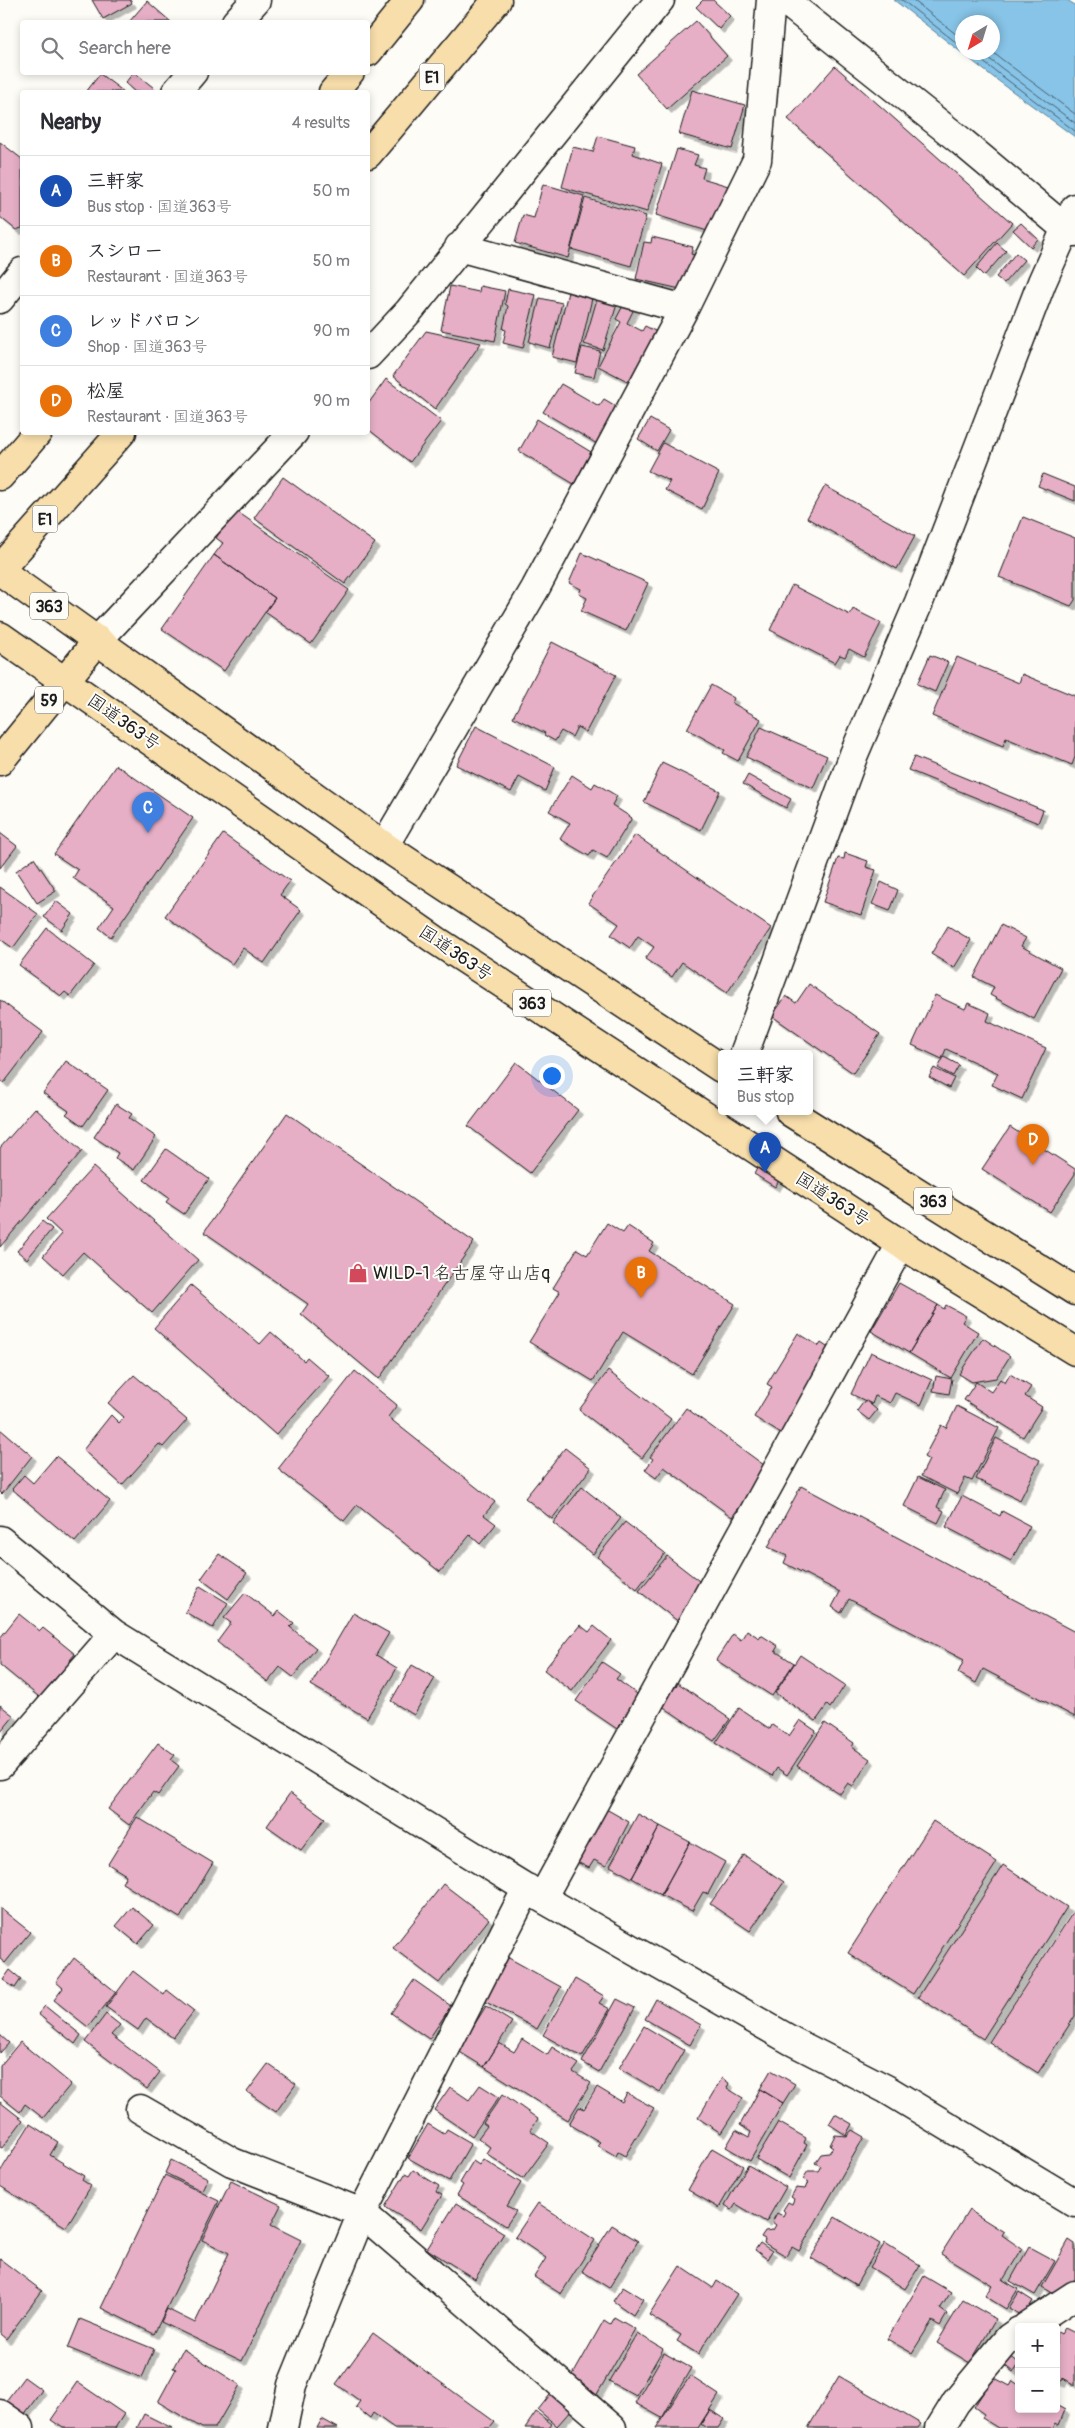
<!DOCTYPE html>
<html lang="en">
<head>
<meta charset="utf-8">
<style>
  body { margin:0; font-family:Pangolin,"Klee One",sans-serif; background:#f2f2f3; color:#2b2b33 }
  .controls { position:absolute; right:15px; bottom:15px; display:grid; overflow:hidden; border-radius:5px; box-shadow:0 2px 8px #0003 }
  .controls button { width:45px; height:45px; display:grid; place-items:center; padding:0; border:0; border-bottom:1px solid #e1e1e2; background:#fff; color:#2b2b33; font:25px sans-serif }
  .compass { position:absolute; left:955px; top:15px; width:45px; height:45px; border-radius:50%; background:#fff; box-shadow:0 2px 8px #0003; rotate:218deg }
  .you { position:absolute; left:551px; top:1075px; width:18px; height:18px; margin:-12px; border:4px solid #fff; border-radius:50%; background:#1a73e8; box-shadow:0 0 0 8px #1a73e833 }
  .badge { display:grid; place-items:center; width:32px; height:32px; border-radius:50%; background:#d1495b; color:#fff; font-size:16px; font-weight:700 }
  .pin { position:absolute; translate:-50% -41px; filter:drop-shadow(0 1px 2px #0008) }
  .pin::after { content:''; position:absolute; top:26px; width:18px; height:15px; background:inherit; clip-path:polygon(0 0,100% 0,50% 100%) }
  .popup { position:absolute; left:718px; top:1050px; width:95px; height:65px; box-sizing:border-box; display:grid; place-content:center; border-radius:5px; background:#fff; filter:drop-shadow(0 1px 4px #0005); font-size:16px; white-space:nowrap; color:#7c7c81 }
  .popup b { font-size:19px; color:#2b2b33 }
  .popup::after { content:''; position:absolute; left:50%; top:100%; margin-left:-10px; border:10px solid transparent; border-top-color:#fff }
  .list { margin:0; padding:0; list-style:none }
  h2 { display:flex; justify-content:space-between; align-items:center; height:65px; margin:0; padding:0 20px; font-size:21px }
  h2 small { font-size:16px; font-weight:400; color:#7c7c81 }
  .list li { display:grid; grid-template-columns:32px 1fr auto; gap:15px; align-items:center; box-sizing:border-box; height:70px; padding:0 20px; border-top:1px solid #e1e1e2 }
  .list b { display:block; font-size:19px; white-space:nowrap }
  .list p { margin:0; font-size:16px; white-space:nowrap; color:#7c7c81 }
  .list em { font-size:16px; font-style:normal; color:#7c7c81 }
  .icon { flex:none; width:28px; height:28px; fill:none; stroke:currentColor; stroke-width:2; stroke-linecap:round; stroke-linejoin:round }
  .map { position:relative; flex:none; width:1075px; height:2428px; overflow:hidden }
  .search { position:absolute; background:#fff; box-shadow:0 2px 8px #0003; left:20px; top:20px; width:350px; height:55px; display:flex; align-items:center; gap:12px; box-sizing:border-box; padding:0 18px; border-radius:5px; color:#7c7c81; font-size:19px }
  .panel { position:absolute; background:#fff; box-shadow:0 2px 8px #0003; left:20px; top:90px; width:350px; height:345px; border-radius:5px }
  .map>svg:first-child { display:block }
</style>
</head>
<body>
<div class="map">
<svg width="1075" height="2428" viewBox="0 0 1075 2428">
  <defs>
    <filter id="shadow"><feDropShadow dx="4.5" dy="4.5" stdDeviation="0" flood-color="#0004"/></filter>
  </defs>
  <rect width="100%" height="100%" fill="#fdfcf7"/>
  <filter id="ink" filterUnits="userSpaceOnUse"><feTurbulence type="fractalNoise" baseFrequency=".02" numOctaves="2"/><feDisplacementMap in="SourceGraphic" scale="10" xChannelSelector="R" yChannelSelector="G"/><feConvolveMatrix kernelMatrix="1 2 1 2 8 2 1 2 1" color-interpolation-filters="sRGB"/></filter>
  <g filter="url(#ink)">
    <path fill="#87c4e7" stroke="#5c8196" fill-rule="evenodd" d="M894 0H1067L1075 5V137L993 77ZM962 22H992V52H962Z"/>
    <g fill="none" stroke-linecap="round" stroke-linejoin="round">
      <path stroke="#475f6d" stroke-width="1" d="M902 0 962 47
        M913 0 962 39
        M970 52 1075 131
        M980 52 1075 123
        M992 52 1075 114"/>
    </g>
    <path fill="#e6afc6" stroke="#1c1c1c" filter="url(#shadow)" d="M92 0H130L132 3 103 19Z
      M703 0H713L730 16 719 29 696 7Z
      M147 1 171 22H129Z
      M696 21 727 56 667 109 636 74Z
      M835 66 1012 223 964 276 788 119Z
      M134 72 154 88 150 92H135L125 83Z
      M100 74 124 92H86Z
      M692 90 745 105 732 149 679 134Z
      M598 136 635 146 633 154 662 164 647 212 562 187 573 147 593 152Z
      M0 142 22 159V228L16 230 0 217Z
      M677 149 698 155 694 165 705 168 702 178 735 188 720 235 656 215Z
      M543 184 584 196 568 258 515 243 523 215 534 218Z
      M585 198 646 216 631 266 571 249Z
      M1021 223 1038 239 1031 247 1013 230Z
      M652 237 693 247 691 254 697 256 689 291 636 279 644 242 651 243Z
      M997 243 1006 251 984 276 976 268Z
      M1016 253 1024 260 1004 283 996 277Z
      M450 286 479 292 480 286 505 291 495 341 441 330Z
      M569 288 593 294 577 363 552 357Z
      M508 289 536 295 523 348 503 343 506 330 503 329 508 306 505 304Z
      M540 298 562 303 550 348 529 342Z
      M597 299 617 304 603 350 584 344Z
      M625 302 635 307 627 323 642 331 645 326 661 334 635 385 598 366 621 322 616 319Z
      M426 331 481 343 435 409 393 376Z
      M582 347 600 351 594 377 575 373Z
      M386 379 441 421 410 462 368 429V404Z
      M561 384 599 406 604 399 626 412 604 448 543 412Z
      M537 419 591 452 574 484 519 451Z
      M650 419 669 430 657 451 638 439Z
      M663 443 719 473 702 509 665 490 670 481 648 471Z
      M1043 474 1075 487V501L1038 486Z
      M283 477 375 543 345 584 254 518Z
      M825 486 915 536 897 569 807 518Z
      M235 510 349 590 311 644 265 612 275 598 214 555 223 543 216 538Z
      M1023 517 1075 538V600L1071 606 999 577Z
      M582 553 648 583 626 631 581 611 587 598 579 594 581 589 569 583Z
      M214 555 275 598 224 671 162 629Z
      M792 585 850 615 853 609 881 623 864 657 849 649 845 657 840 655 835 663 770 630Z
      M552 642 616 675 586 732 577 727 572 737 561 731 555 741 544 735 545 733 513 717Z
      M930 655 948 662 935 692 917 684Z
      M957 657 1019 683 1022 674 1075 696V757L1072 765 1006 738 1003 746 932 716Z
      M711 685 734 698 732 703 761 719 738 761 723 753 725 750 687 729Z
      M476 726 555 767 545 791 519 777 511 792 456 765Z
      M761 727 827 756 813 788 746 757Z
      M914 757 1043 810 1038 823 908 770Z
      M662 763 720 791 701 830 644 802Z
      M116 765 193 818 111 937 99 928 114 906 73 878 78 870 54 854Z
      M572 775 592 788 595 783 617 796 612 805 632 818 607 858 593 850 589 856 560 839 570 823 549 811Z
      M748 775 791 799 786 808 743 784Z
      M0 833 17 846 0 868Z
      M223 834 290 881 280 895 301 910 264 963 243 948 232 964 165 916Z
      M635 835 771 928 727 993 682 962 672 977 645 959 654 947 638 936 630 948 611 935 619 924 588 903Z
      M845 853 868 861 866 867 876 870 861 915 823 902 838 858 844 859Z
      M34 858 56 891 37 903 16 871Z
      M881 882 898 890 890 911 872 904Z
      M0 887 38 914 13 948 0 939Z
      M56 901 73 914 62 930 44 917Z
      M1001 925 1026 938 1021 946 1061 968 1034 1019 990 995 994 987 974 977Z
      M948 926 971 940 954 968 931 954Z
      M47 928 94 965 70 996 65 992 61 996 19 965Z
      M809 984 880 1034 853 1073 772 1016 786 996 796 1003Z
      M935 995 965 1009 968 1003 990 1013 987 1021 1046 1048 1022 1099 992 1085 998 1073 946 1049 942 1059 912 1045Z
      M0 1000 43 1032 4 1083 0 1080Z
      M944 1057 959 1065 953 1076 938 1068Z
      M66 1061 108 1090 83 1126 66 1114 69 1111 43 1093Z
      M516 1062 578 1110 530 1173 468 1126Z
      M934 1068 954 1078 949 1088 929 1077Z
      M116 1104 132 1114 129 1118 156 1137 134 1170 115 1158 118 1153 94 1137Z
      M35 1108 82 1151 0 1247V1148Z
      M287 1113 474 1242 379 1379 301 1314 308 1304 204 1232Z
      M1010 1127 1075 1169V1174L1050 1212 982 1169Z
      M166 1149 209 1179 184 1214 166 1202 169 1198 144 1180Z
      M760 1163 782 1176 775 1187 754 1174Z
      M93 1167 198 1260 152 1313 83 1252 63 1274 43 1256 62 1234 46 1219Z
      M42 1221 52 1229 27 1259 17 1251Z
      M607 1223 623 1233 628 1226 654 1243 649 1251 735 1304 692 1374 623 1332 593 1381 529 1342 560 1292 553 1288 577 1249 587 1255Z
      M899 1283 938 1305 909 1353 871 1331Z
      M191 1285 260 1344 271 1332 304 1361 307 1357 329 1376 276 1435 154 1328Z
      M938 1305 944 1309 946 1305 966 1316 962 1322 978 1332 951 1378 909 1353Z
      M798 1333 819 1346 821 1343 833 1351 786 1437 754 1417 772 1387 767 1384Z
      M983 1338 1010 1356 996 1378 972 1382 959 1374Z
      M871 1352 932 1380 921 1405 895 1393 890 1403 875 1396 872 1404 851 1394Z
      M355 1371 397 1405 388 1417 495 1502 484 1515 496 1524 480 1544 470 1535 440 1572 357 1505 344 1521 278 1469Z
      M608 1371 671 1419 642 1458 579 1410Z
      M1010 1374 1031 1387 1025 1396 1042 1407 1023 1437 964 1400 976 1382 991 1392 1000 1379 1005 1383Z
      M134 1375 187 1420 163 1447 159 1444 122 1485 83 1450 111 1415 119 1423 124 1417 108 1403Z
      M936 1376 952 1379 949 1394 933 1391Z
      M865 1400 877 1410 869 1420 857 1411Z
      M957 1406 999 1428 972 1481 965 1478 957 1494 921 1476 929 1460 924 1457 941 1425 946 1428Z
      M686 1408 768 1468 732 1517 664 1467 656 1478 645 1470 653 1459 650 1457Z
      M0 1429 32 1456 2 1494 0 1492Z
      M996 1438 1040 1460 1020 1500 976 1479Z
      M565 1448 591 1468 552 1519 525 1498Z
      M56 1456 110 1501 75 1542 12 1489 24 1475 33 1483Z
      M918 1477 945 1490 937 1507 944 1511 938 1523 904 1506Z
      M801 1486 1075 1632V1717L983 1669 976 1683 958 1673 964 1660 849 1599 841 1613 832 1607 840 1592 784 1563 787 1556 768 1547Z
      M582 1487 621 1518 593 1554 553 1523Z
      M962 1496 1000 1516 1002 1511 1030 1526 1011 1561 946 1527Z
      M625 1522 665 1553 637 1589 597 1557Z
      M219 1554 247 1573 228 1599 201 1579Z
      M667 1556 703 1584 680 1623 639 1591Z
      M200 1586 228 1603 213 1628 185 1612Z
      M245 1593 275 1616 279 1611 294 1623 290 1627 316 1648 293 1677 280 1667 268 1682 217 1642 231 1623 224 1618Z
      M353 1613 389 1633 376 1655 397 1668 367 1718 311 1685Z
      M19 1614 40 1631 43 1628 75 1654 70 1660 75 1664 44 1701 0 1665V1638Z
      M580 1625 589 1632 594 1626 611 1640 572 1691 544 1670Z
      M747 1630 759 1638 761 1635 778 1646 775 1651 794 1663 772 1696 716 1660 733 1634 741 1640Z
      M800 1655 845 1685 830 1708 827 1705 816 1721 775 1693Z
      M602 1662 620 1674 616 1679 640 1696 617 1729 576 1701Z
      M412 1665 435 1678 414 1715 391 1701Z
      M678 1683 730 1719 714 1741 662 1706Z
      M0 1705 14 1716 0 1733Z
      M739 1708 770 1729 772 1725 789 1736 800 1720 816 1731 787 1775 777 1768 772 1776 716 1743Z
      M825 1723 854 1743 852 1747 870 1759 853 1786 848 1783 840 1794 797 1766Z
      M158 1743 175 1755 171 1760 179 1766 158 1795 153 1792 129 1825 108 1809Z
      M290 1793 325 1818 301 1850 267 1826Z
      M599 1805 629 1822 606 1866 594 1860 589 1868 571 1859Z
      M638 1814 660 1826 632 1878 610 1866Z
      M137 1817 213 1863 180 1918 122 1883 126 1875 108 1864Z
      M933 1821 997 1862 913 1994 848 1953Z
      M660 1826 690 1842 661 1895 632 1878Z
      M690 1842 725 1862 708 1894 703 1892 692 1911 661 1895Z
      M744 1855 784 1882 750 1931 710 1904Z
      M1003 1865 1067 1907 983 2039 918 1997Z
      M443 1884 489 1919 439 1983 393 1948Z
      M132 1907 154 1925 138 1944 116 1926Z
      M0 1908 30 1932 5 1963 0 1959Z
      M1075 1909V2016L1038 2073 989 2042Z
      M507 1957 561 1987 537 2029 484 2001Z
      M74 1958 116 1992 88 2027 54 2000 63 1988 56 1982Z
      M10 1970 21 1979 15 1988 3 1980Z
      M133 1971 164 1995 167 1990 194 2011 173 2038 146 2018 138 2030 106 2007Z
      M575 1979 604 1996 599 2003 610 2009 582 2057 543 2035Z
      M414 1980 451 2006 429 2039 391 2013Z
      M617 1999 635 2008 599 2072 582 2062Z
      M656 1999 701 2025 690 2045 645 2019Z
      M45 2006 81 2035 75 2044 38 2014Z
      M486 2006 512 2022 484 2067 458 2051Z
      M106 2014 120 2025 111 2035 160 2072 147 2089 85 2042Z
      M644 2026 684 2050 660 2092 619 2068Z
      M0 2035 9 2043 0 2053Z
      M522 2039 547 2055 552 2047 579 2064 573 2072 591 2083 568 2120 484 2067 499 2043 514 2052Z
      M20 2042 71 2084 43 2118 25 2104 20 2112 0 2096V2066Z
      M268 2064 296 2084 276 2112 247 2092Z
      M771 2070 795 2084 783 2103 760 2089Z
      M722 2078 729 2083 727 2088 743 2098 721 2133 698 2118Z
      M480 2085 499 2097 472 2136 434 2110 450 2087 469 2100Z
      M597 2087 622 2102 627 2093 654 2108 625 2156 618 2152 616 2156 597 2145 600 2142 569 2124 579 2107 584 2109Z
      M760 2089 783 2103 750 2161 726 2147 736 2130 749 2137 751 2132 740 2125Z
      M503 2094 538 2119 530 2130 549 2143 523 2179 486 2153 490 2147 478 2138 487 2126 483 2123Z
      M0 2102 23 2120 2 2148 0 2147Z
      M835 2114 852 2124 846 2135 829 2124Z
      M778 2122 806 2138 804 2143 807 2145 789 2178 756 2159Z
      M30 2124 58 2142 50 2155 84 2176 82 2180 91 2186 66 2227 0 2186V2172Z
      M428 2124 444 2134 447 2129 471 2143 449 2181 408 2158Z
      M852 2130 864 2137 799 2251 792 2247 786 2256 764 2243 765 2239 761 2237 765 2231 773 2230 776 2225 772 2222 777 2213 783 2216 785 2212 783 2210 788 2202 792 2204 794 2199 791 2197 796 2188 805 2189 808 2182 803 2179 808 2171H818L821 2166 815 2163 821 2154 829 2153 833 2147 830 2145 835 2135 847 2136Z
      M712 2148 743 2166 719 2208 688 2190Z
      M483 2159 521 2183 507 2206 516 2211 506 2226 457 2195 463 2185 460 2183 473 2161 479 2165Z
      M171 2160 208 2178 202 2191 165 2173Z
      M748 2165 786 2187 766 2222 736 2204 732 2210 725 2205Z
      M413 2170 439 2186 436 2192 442 2195 421 2229 385 2207 405 2174 409 2176Z
      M165 2175 219 2201 154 2334 101 2308Z
      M231 2181 281 2205 271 2225 301 2240 242 2361 161 2322 167 2309 195 2323 229 2253 202 2240Z
      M456 2203 504 2233 475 2279 427 2249Z
      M538 2203 595 2240 561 2294 534 2277 546 2258 515 2237Z
      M969 2210 1004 2232 1002 2235 1022 2249 1003 2280 1018 2289 1006 2309 985 2296 992 2285 941 2254Z
      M835 2217 880 2244 856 2285 811 2258Z
      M612 2225 638 2241 609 2288 582 2271Z
      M1069 2240 1075 2244V2286L1060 2297 1042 2287Z
      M760 2243 772 2251 767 2259 755 2250Z
      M885 2243 920 2265 905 2289 870 2267Z
      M1029 2247 1055 2261 1035 2295 1010 2281Z
      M0 2259 42 2291 6 2339 0 2334Z
      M680 2266 713 2288 717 2281 737 2294 698 2354 677 2341 681 2335 649 2315Z
      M924 2276 951 2292 940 2309 947 2314 940 2326 932 2321 912 2353 887 2339Z
      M623 2287 643 2299 633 2315 613 2301Z
      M1019 2292 1033 2301 1023 2317 1009 2308Z
      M963 2300 996 2319 970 2363 937 2343Z
      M614 2317 635 2329 596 2396 570 2380 604 2320 610 2324Z
      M80 2319 154 2349 142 2378 68 2348Z
      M1065 2328 1075 2333V2385L1063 2378 1061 2383 1056 2381V2331L1061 2334Z
      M373 2333 495 2422 490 2428H394L373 2413 370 2418 356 2407 360 2401 336 2384Z
      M637 2333 663 2349 636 2396 609 2381Z
      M183 2349 240 2385 215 2428H202L158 2402 176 2369 173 2368Z
      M664 2353 691 2368 662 2418 635 2403Z
      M1009 2355 1019 2363 1013 2372 1002 2363Z
      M690 2376 719 2395 698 2428H656Z
      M839 2376 921 2424 918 2428H808Z
      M24 2377 42 2390 24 2415 6 2401Z
      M993 2377 1010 2386 1013 2381 1019 2385V2409H1056V2405L1065 2410 1059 2425 1056 2423 1053 2428H998L982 2418 984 2414 974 2407Z
      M77 2382 124 2414 115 2428H63L51 2420Z
      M553 2391 573 2408 557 2426 538 2410Z
      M710 2410 724 2419 718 2428H706L701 2424Z
      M536 2412 552 2424 549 2428H525Z
      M144 2414 172 2428H137Z
      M322 2419 338 2428H317Z"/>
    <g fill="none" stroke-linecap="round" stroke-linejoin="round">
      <defs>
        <path id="street" d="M784 0 961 141 1066 229 1075 232
          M236 22 256 0
          M176 92 193 72
          M459 247 684 309
          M0 299 22 272
          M368 355 409 311 660 0
          M98 640 294 432
          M384 846 535 589 684 309 757 160 771 0
          M744 1054 854 754 919 602 1042 282 1075 208
          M0 1540 114 1634 542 1898 792 2041 886 2089 1075 2203
          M0 1765 114 1634
          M542 1898 901 1244
          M140 2109 232 2162 362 2213 612 2428
          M1026 2327 1075 2295
          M0 2414 20 2428
          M283 2428 292 2385 362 2213 527 1888
          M940 2428 956 2402 1009 2338 1019 2331"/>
        <path id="primary" d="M0 761 98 640"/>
        <path id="highway" d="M368 52 410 0
          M333 92 350 72
          M368 154 497 0
          M0 476 38 432
          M0 569 122 432
          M0 571 384 846 721 1068
          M0 636 437 941 901 1244 1075 1351
          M790 1112 1075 1291"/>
      </defs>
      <use href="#street" stroke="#1c1c1c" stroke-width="31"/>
      <use href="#primary" stroke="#1c1c1c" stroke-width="31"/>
      <use href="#highway" stroke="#1c1c1c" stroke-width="31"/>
      <use href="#street" stroke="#fdfcf7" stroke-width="28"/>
      <use href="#primary" stroke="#f8deab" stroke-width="28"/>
      <use href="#highway" stroke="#f8deab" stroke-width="28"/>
    </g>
  </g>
  <defs>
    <symbol id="shop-bare" viewBox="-9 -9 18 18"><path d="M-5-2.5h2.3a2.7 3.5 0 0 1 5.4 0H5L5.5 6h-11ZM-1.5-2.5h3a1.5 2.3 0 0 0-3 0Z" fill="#d1495b" stroke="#fdfcf7" stroke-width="2.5" paint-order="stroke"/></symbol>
  </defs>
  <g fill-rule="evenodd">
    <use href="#shop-bare" x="344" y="1259" width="28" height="28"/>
  </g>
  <g text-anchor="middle" stroke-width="4" stroke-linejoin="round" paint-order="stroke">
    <g fill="#fdfcf7" stroke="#605f5e" stroke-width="1">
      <rect x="419.5" y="63.5" width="25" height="27" rx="4"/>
      <rect x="32.5" y="505.5" width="25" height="27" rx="4"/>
      <rect x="30" y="592.5" width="38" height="27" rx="4"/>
      <rect x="35" y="686.5" width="28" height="27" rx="4"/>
      <rect x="513" y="989.5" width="38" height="27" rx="4"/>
      <rect x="914" y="1187.5" width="38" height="27" rx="4"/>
    </g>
    <g font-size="16" font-weight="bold" fill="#1c1c1c">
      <text x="432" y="83">E1</text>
      <text x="45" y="525">E1</text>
      <text x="49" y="612">363</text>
      <text x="49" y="706">59</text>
      <text x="532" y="1009">363</text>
      <text x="933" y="1207">363</text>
    </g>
    <g font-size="18" fill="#1c1c1c" stroke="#fdfcf7">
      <text transform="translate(124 722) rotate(35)" y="6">国道363号</text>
      <text transform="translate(456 953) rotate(34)" y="6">国道363号</text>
      <text transform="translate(833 1199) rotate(33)" y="6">国道363号</text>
    </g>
    <g font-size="18" fill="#1c1c1c" stroke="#fdfcf7" text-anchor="start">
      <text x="373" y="1279">WILD-1 名古屋守山店q</text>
    </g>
  </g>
</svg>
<div class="controls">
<button>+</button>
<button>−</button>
</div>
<svg class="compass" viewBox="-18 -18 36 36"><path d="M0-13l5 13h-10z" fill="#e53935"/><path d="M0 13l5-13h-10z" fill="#7c7c81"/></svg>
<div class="you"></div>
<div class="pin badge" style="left:765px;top:1173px;background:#1a4fb4">A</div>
<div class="popup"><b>三軒家</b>Bus stop</div>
<div class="pin badge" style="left:641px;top:1298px;background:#e8710a">B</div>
<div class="pin badge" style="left:148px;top:833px;background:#3f7fe0">C</div>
<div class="pin badge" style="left:1033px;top:1165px;background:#e8710a">D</div>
<div class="search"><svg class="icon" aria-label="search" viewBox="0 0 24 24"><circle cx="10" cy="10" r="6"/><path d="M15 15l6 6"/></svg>Search here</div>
<section class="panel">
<h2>Nearby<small>4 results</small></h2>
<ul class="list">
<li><span class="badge" style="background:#1a4fb4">A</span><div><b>三軒家</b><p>Bus stop · 国道363号</p></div><em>50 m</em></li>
<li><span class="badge" style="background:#e8710a">B</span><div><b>スシロー</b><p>Restaurant · 国道363号</p></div><em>50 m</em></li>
<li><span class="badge" style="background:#3f7fe0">C</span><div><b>レッドバロン</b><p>Shop · 国道363号</p></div><em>90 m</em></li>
<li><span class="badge" style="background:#e8710a">D</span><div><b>松屋</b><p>Restaurant · 国道363号</p></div><em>90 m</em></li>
</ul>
</section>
</div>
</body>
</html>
